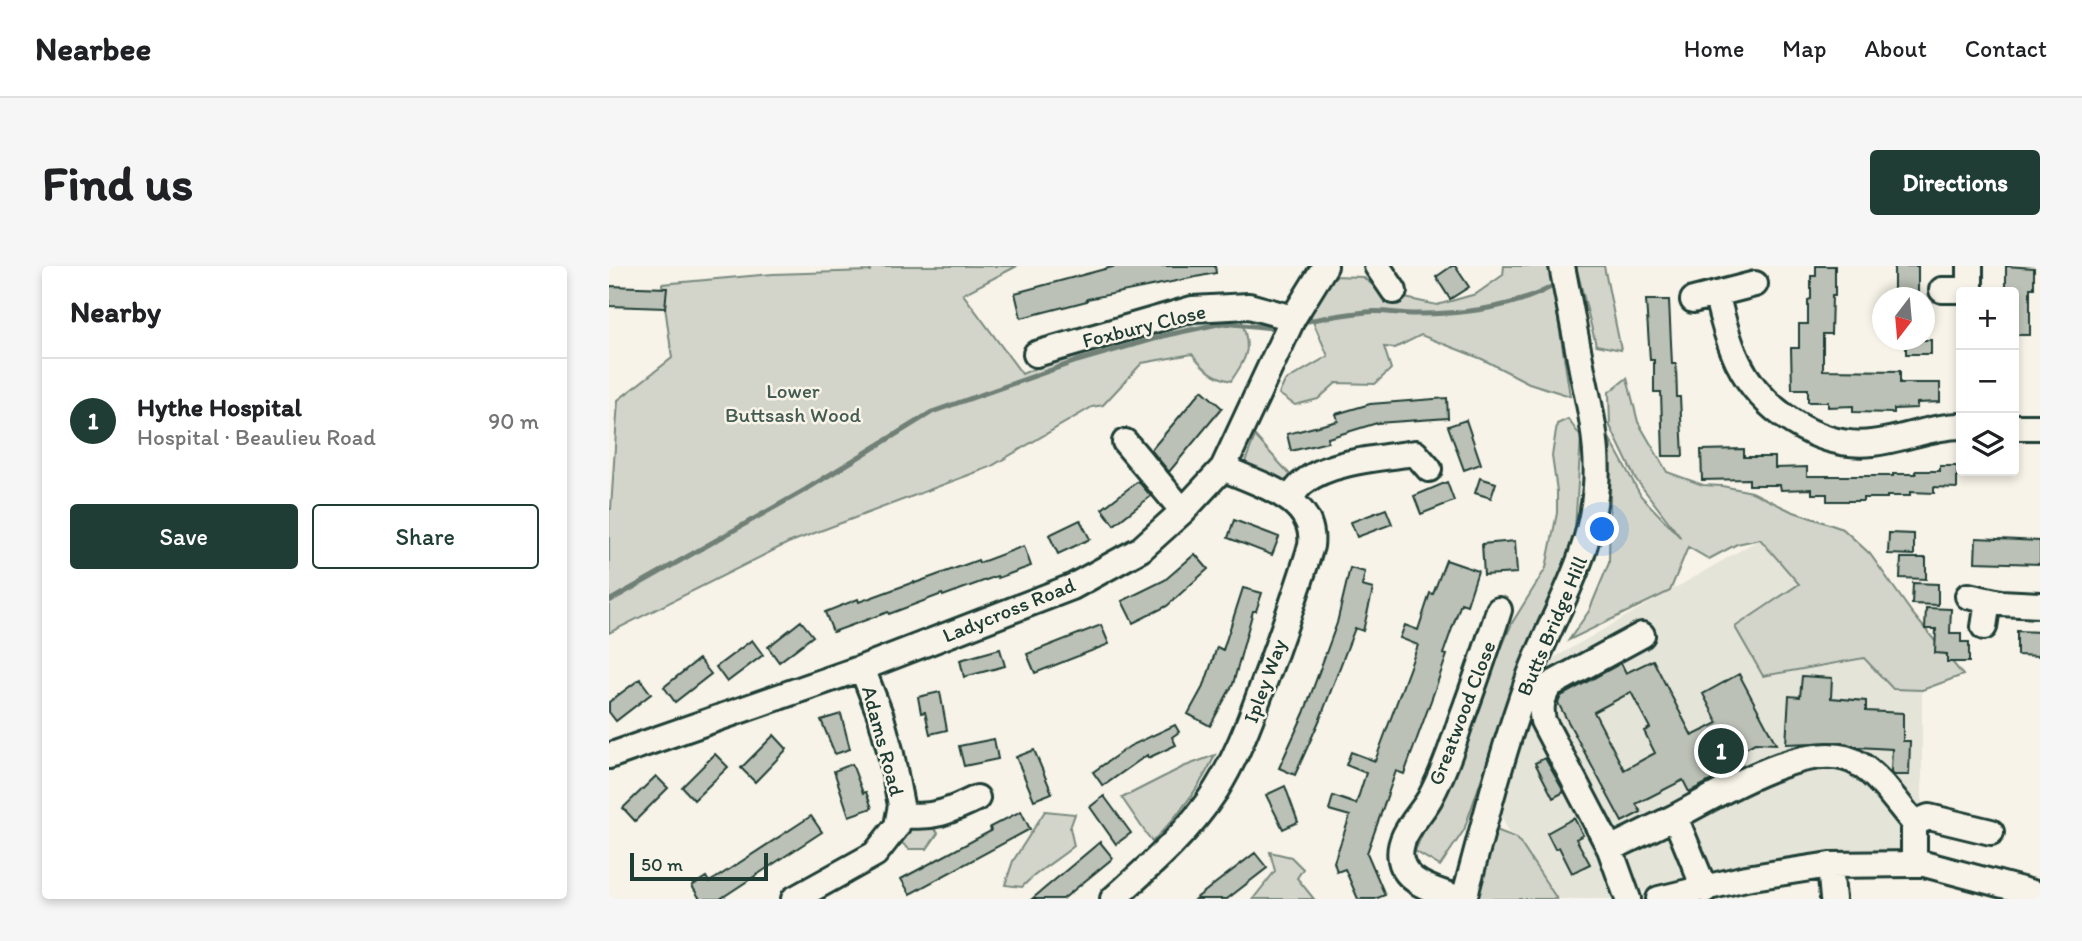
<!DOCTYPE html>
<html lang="en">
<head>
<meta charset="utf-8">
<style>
  body { margin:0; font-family:Itim,sans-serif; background:#f6f6f6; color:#202124 }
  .controls { position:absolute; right:21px; top:21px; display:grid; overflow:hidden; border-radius:7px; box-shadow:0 4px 10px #0003 }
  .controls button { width:63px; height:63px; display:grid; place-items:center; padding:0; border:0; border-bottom:2px solid #e0e0e0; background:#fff; color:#202124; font:35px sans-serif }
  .compass { position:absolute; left:1263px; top:21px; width:63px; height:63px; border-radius:50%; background:#fff; box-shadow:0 4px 10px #0003; rotate:196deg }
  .scale { position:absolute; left:21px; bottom:18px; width:138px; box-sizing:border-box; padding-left:7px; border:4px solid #1f3d34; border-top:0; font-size:19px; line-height:24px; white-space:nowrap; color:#1f3d34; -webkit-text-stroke:5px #f7f3e8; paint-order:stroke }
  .you { position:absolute; left:994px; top:264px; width:24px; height:24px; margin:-18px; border:5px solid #fff; border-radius:50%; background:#1a73e8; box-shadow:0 0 0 10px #1a73e833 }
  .badge { display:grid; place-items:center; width:46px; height:46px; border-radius:50%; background:#1f3d34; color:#fff; font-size:23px; font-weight:700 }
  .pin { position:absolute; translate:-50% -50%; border:4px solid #fff; box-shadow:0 2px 7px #0006 }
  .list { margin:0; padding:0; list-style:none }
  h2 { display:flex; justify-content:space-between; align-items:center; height:91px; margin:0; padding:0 28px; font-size:30px }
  h2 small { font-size:23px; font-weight:400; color:#757577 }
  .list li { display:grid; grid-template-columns:46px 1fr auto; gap:21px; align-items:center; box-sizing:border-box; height:126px; padding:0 28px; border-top:2px solid #e0e0e0 }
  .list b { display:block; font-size:26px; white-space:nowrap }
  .list p { margin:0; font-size:23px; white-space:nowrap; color:#757577 }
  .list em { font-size:23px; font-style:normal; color:#757577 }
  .actions { display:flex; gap:14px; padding:21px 28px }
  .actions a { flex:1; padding:16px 0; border:2px solid #1f3d34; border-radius:7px; text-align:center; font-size:24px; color:#1f3d34 }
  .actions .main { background:#1f3d34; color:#fff }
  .icon { flex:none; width:38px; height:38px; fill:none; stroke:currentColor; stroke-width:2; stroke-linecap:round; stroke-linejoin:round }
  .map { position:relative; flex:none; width:1431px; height:633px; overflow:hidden; border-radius:7px }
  header { display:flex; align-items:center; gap:42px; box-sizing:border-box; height:98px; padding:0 35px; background:#fff; border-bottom:2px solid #e0e0e0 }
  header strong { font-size:33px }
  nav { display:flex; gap:38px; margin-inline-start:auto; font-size:24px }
  .intro { display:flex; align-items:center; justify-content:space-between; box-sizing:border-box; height:168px; padding:0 42px }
  h1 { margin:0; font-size:49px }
  .button { padding:18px 32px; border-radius:7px; background:#1f3d34; color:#fff; font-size:24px; font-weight:700 }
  main { display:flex; gap:42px; padding:0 42px }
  aside { flex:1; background:#fff; border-radius:7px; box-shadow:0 4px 10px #0003 }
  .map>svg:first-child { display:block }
</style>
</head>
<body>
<header>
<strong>Nearbee</strong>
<nav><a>Home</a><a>Map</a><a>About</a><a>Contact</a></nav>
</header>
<div class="intro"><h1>Find us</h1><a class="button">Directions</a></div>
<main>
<aside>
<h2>Nearby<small></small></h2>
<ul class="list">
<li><span class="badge">1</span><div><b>Hythe Hospital</b><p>Hospital · Beaulieu Road</p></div><em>90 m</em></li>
</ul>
<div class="actions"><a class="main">Save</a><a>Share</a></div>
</aside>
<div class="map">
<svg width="1431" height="633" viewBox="0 0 1431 633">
  <rect width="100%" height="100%" fill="#f7f3e8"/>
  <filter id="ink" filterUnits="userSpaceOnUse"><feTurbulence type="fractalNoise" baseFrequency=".0143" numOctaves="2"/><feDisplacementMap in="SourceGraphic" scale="14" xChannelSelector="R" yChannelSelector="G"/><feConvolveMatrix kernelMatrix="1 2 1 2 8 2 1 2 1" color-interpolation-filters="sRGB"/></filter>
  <g filter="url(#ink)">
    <path fill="#e5e4d9" d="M1151 273 1283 423 1313 424V588L1203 596 1018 629 1008 633H931L891 547 937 405 945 392Z"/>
    <path fill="#d3d5ca" stroke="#79897f" stroke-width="2" d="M263 0H408L354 28 413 108 438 97 593 53 632 52C642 83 640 88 622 115 604 111 595 103 583 88L533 97 494 139 483 141 381 201 179 277 0 367V243H2L9 134 63 92 53 18 164 8 261 5Z
      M895 0H941L961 130 920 117 873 93 812 69 786 82 775 81 782 103 766 118 727 117 709 133 686 139 670 128 676 115 719 90 699 44 724 10 754 11 773 27 828 39 867 28 894 9Z
      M967 0H995L1012 84 987 79Z
      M1018 112 1029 156 1058 206 1094 219 1113 220 1143 226 1182 245 1234 263 1261 288 1303 347 1354 409 1313 424 1284 423 1255 392 1154 410 1126 361 1190 318 1151 273 1128 278 1100 293 1079 281 1061 325 960 374 980 345 1000 297 1002 175 1032 230 1072 272 1026 212 1001 160 1000 126Z
      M959 153 972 171 966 263 958 297 908 409 855 564 831 600 806 585 903 357 937 302 948 247V225L943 190 948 158Z
      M646 170 685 213 678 219 646 207 636 196Z
      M606 489C591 522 568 551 543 576L513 532 574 501Z
      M436 545 466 548 461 562 465 580C447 595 429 604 413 621L396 619 404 595Z
      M319 557 329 567 318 583H300L293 577 292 563Z
      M887 564 908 572 948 633H864Z
      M661 586 682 591 694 603 688 612 705 633H644L666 605Z"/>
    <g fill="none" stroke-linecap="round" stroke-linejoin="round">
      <path stroke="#6f8077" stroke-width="5" d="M699 55C718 51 738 48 757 46 773 44 790 48 806 48 852 48 907 43 947 18
        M0 335 196 224 323 146 468 95 558 69 614 57 664 62"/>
    </g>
    <path fill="#bbc1b6" stroke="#1f3d34" stroke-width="2" fill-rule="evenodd" d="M507 0H606L607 7 478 33V35L412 52 406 27Z
      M843 0H846L860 21 841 33 827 11Z
      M1207 0H1226V30H1223L1222 68H1214V104L1291 105V117H1331V136L1308 137V142L1285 143V147L1244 146V140L1219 141V136H1199V123H1183L1182 82H1190V58H1199V34L1202 33V10H1207Z
      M1285 0H1309V32H1285Z
      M1397 0 1425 2V22H1421V69H1405V26H1397Z
      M0 20 58 22 56 42 0 40Z
      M1037 34H1060L1063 98H1067L1068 131H1071L1074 190H1054L1052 126H1045V94H1041Z
      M1297 74H1322V88H1297Z
      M593 124 613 142 560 206 542 184Z
      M838 132 839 152 768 157 719 172V176L682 185 678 168 729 155 727 148 761 138Z
      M857 154 872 198 855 204 839 160Z
      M1135 183V191H1166V202L1198 201V210H1284V208H1307V205H1331V200H1348V222L1325 221V227L1301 226V230H1278V232H1254V235H1218V228H1203V223L1172 224 1171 219H1140V213L1093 214 1092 184Z
      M871 212 887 217 882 232 866 227Z
      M529 215 542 230 505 259 493 243Z
      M838 216 845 235 812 248 805 230Z
      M777 243 783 258 748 271 742 256Z
      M471 254 481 273 449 288 440 269Z
      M625 254 670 271 663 289 619 272Z
      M1280 267 1305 268V289L1279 288Z
      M1367 272 1431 275V298L1366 296Z
      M906 275 908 307 875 309 873 278Z
      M415 280 422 300 389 312 388 310 334 330 333 328 280 348 279 346 224 366 216 346 249 333 250 336 305 316 306 317 369 294 370 297Z
      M586 288 599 303 558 340 524 357 513 335 556 314Z
      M1292 292H1317V313L1291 312Z
      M837 294 869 305 858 339 852 337 834 388 838 389 824 429 795 508 787 505 758 587 776 629 766 633H749L736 603 728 606 725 596 741 550 720 544 724 530 747 538 757 507 737 499 742 486 766 495 809 379 791 372 796 359 809 364 821 327 824 328Z
      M741 302 756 306 753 320 764 323 754 365 746 362 711 453 686 509 670 502 695 447 728 357Z
      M1304 317 1329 318V339L1303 338Z
      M634 322 653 327 647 345H644L624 418 601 460 579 448 596 417 608 381 614 384Z
      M1317 342 1342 343 1341 367H1352V376H1360V396H1338V388L1326 387 1327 363H1316Z
      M192 355 204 370 170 396 159 381Z
      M492 359 500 378 426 407 418 388Z
      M1408 365 1431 366V390L1408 389Z
      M143 374 154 389 118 416 107 401Z
      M391 383 396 400 355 411 351 394Z
      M90 393 102 408 66 436 55 421Z
      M1044 394 1083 470 1109 457 1094 428 1130 408 1167 478 1146 477 1099 502 1105 513 1080 526 1074 514 1027 538 1032 546 1013 556 949 437 952 430 1012 397 1017 407ZM1022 426 1041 462 1035 465 1046 487 1015 504 985 446Z
      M1193 410 1223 412 1222 432 1257 435V445L1294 447V475H1301L1300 509H1285L1282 506 1283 483 1248 481 1231 476 1177 478 1180 430 1191 431Z
      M31 413 42 428 7 455 0 446V436Z
      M331 426 338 464 321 468 316 446 312 447 309 431Z
      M232 448 241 483 226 488 212 454Z
      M566 459 570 466 563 471 567 479 539 492 538 489 494 520 484 506 521 480Z
      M165 469 178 483 146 516 132 502Z
      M385 473 389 493 355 500 350 480Z
      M425 484 443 527 425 534 407 491Z
      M106 488 119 501 85 534 73 521Z
      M936 492 955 526 944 532 926 497Z
      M243 498 254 527 257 526 263 542 240 550 225 505Z
      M47 510 59 522 26 555 14 542Z
      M676 520 689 556 674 563 657 529Z
      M495 530 522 567 507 578 481 541Z
      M412 545 421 563 301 628 292 613 382 565 381 561Z
      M202 550 213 566 111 633H91L83 620 97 611 100 616 107 612Z
      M965 552 974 569 967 573 981 598 963 607 950 581 946 583 938 567Z
      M491 576 504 592 454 633H423Z
      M646 587 658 602 618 633H586Z"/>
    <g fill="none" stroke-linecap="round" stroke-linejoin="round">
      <defs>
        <path id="minor" d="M768 0 785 25
          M1361 0V26
          M1333 24H1361
          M1108 30C1113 52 1119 75 1129 96 1152 143 1209 183 1263 177 1294 174 1322 160 1352 160
          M1084 34 1146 18
          M427 88 583 43 640 40 684 52
          M1405 161H1431
          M516 176 574 245
          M680 233C685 228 689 220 695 216 721 195 774 192 806 187L820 203
          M1359 330 1391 337 1431 339
          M1375 361 1379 335
          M0 490 253 402 463 321 532 283 574 245 614 202 684 52 716 0
          M291 548C322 554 341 545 368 532
          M1001 583 934 455C931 441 933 431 941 419L1033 369
          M1305 598V557L1320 551 1382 566
          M1221 599 1224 633
          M1096 624 1066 551C1108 529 1205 468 1250 498 1272 512 1288 537 1305 557
          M185 633 266 588 288 560 292 539 282 488 272 451 253 402
          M504 633C542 599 579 567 607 524 627 492 640 458 653 422 671 375 687 328 702 280 708 232 649 218 614 202
          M852 633C832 626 797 619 792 594 787 570 811 550 821 532 834 508 843 482 851 457 865 419 878 382 890 344
          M855 633C875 558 894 482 921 409 946 343 982 293 987 220 990 183 982 145 974 109 967 73 960 36 953 0
          M1019 633 1001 583 1066 551
          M1050 633 1137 612 1221 599 1305 598H1315L1431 629"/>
      </defs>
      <use href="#minor" stroke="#1f3d34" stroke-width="30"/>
      <use href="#minor" stroke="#f7f3e8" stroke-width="24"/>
    </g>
  </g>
  <g text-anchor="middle" stroke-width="5" stroke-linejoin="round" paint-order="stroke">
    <g font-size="21" fill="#1f3d34" stroke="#f7f3e8">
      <text transform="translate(535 60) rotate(-14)" y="7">Foxbury Close</text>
      <text transform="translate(400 344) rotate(-22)" y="7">Ladycross Road</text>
      <text transform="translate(943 360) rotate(-67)" y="7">Butts Bridge Hill</text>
      <text transform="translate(656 415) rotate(-70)" y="7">Ipley Way</text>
      <text transform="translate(853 447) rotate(-69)" y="7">Greatwood Close</text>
      <text transform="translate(274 475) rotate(75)" y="7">Adams Road</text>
    </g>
    <g font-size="21" fill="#435b52" stroke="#f7f3e8">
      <text x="184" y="132">Lower<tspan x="184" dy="24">Buttsash Wood</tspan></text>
    </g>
  </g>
</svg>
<div class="controls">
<button>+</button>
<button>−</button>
<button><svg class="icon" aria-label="layers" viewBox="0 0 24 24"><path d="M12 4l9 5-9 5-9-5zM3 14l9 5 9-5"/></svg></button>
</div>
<svg class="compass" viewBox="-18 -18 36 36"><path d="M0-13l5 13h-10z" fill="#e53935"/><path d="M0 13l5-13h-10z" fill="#757577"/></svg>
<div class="scale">50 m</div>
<div class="you"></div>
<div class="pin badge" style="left:1112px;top:485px">1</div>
</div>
</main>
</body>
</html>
